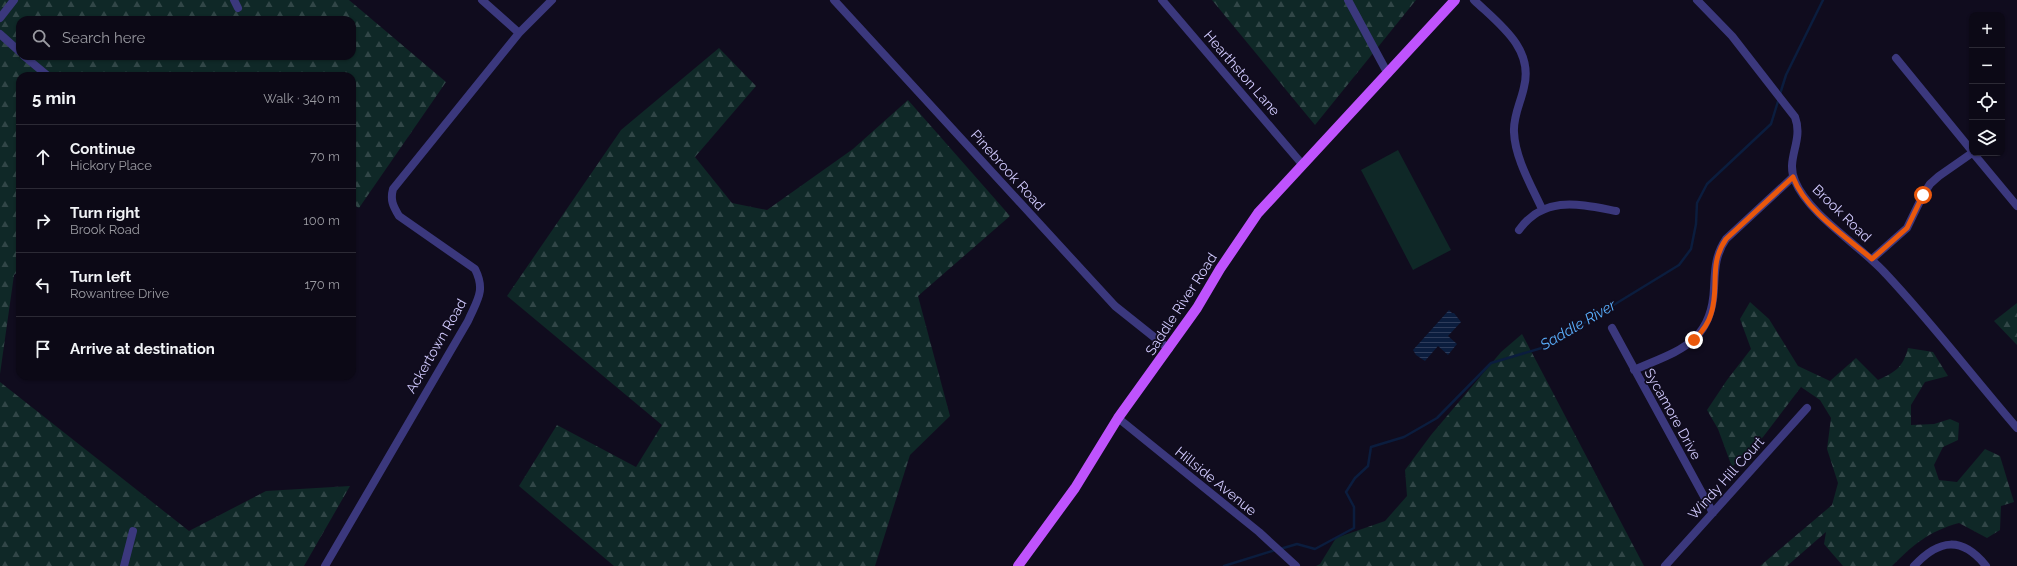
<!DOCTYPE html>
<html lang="en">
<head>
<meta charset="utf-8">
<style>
  body { margin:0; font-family:Raleway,sans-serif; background:#1a1723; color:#f1f3f6 }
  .controls { position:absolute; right:12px; top:12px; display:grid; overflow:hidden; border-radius:8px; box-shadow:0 1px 3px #0004 }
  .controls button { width:36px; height:36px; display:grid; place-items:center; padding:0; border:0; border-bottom:1px solid #2c2a35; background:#0c0916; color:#f1f3f6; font:20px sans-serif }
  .stop { position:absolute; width:12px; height:12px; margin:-9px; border:3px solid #ea580c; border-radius:50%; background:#fff }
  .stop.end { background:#ea580c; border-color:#fff; box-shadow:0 1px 4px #0008 }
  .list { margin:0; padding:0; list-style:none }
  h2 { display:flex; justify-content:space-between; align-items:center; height:52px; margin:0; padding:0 16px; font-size:17px }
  h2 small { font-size:13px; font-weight:400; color:#9a9aa1 }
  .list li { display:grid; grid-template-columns:26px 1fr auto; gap:12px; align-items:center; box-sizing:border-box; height:64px; padding:0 16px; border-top:1px solid #2c2a35 }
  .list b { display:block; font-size:15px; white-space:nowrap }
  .list p { margin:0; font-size:13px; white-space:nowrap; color:#9a9aa1 }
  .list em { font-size:13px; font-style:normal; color:#9a9aa1 }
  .icon { flex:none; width:22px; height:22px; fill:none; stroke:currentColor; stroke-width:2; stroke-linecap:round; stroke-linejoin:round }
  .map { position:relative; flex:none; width:2017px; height:566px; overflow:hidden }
  .search { position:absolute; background:#0c0916; box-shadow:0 1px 3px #0004; left:16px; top:16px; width:340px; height:44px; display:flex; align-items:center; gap:10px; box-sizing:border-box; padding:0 14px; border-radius:12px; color:#9a9aa1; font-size:15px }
  .panel { position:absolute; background:#0c0916; box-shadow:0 1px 3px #0004; left:16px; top:72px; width:340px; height:308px; border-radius:12px }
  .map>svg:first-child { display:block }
</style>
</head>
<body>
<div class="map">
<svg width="2017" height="566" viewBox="0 0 2017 566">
  <defs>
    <pattern id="forest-firs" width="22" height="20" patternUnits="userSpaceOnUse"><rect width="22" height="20" fill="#0f2827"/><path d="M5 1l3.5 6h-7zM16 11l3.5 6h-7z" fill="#314647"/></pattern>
    <pattern id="water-rules" width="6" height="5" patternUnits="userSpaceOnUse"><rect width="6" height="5" fill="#0b1d3e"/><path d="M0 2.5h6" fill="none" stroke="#2e3c5b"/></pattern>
  </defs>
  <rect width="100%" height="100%" fill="#100c1e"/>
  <path fill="#0f2827" d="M1398 150 1451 250 1413 270 1361 170Z"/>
  <path fill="url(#forest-firs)" fill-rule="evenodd" d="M0 0H349L446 82 359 208 352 204V76H20V270L14 275 0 374ZM20 20H352V56H20Z
    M1212 0H1416L1315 125Z
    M719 48 756 86 695 157 732 203 767 210 853 149 908 100 1010 216 918 296 950 416 910 455 875 566H614L519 486 557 425 636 467 662 425 507 296 621 130Z
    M1750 302 1769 319 1798 366 1830 381 1856 358 1878 380C1896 372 1903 367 1908 348L1933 352 1948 376 1925 382 1911 405V425L1934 424 1950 419 1959 423 1958 440 1943 447 1934 465 1939 480 1957 482 1985 449 2000 456 2014 502 2001 506 2000 530 1987 538 1959 523C1929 531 1913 545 1892 566H1843L1824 544 1826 532 1787 566H1760L1832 505 1838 483 1827 449 1831 418 1820 400 1801 387 1763 437 1732 467 1718 429 1707 410 1727 380 1751 349 1740 319Z
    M2017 303V345L1994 321Z
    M1522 334 1644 566H1316L1320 564 1336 538 1385 521 1407 496 1405 470 1431 435 1501 352Z
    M0 382 189 531 266 491 350 486 304 566H0Z"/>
  <path fill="url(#water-rules)" d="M1449 310 1452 313H1454L1461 322 1448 336 1457 344 1448 355 1438 346 1425 361 1416 355 1413 350Z"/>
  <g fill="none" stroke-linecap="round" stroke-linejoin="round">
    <path stroke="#0b1d3e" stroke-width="2.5" d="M1780 94 1786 75 1823 0
      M1280 549 1297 544 1315 549 1354 528V507L1346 492 1355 478 1368 466 1371 447 1404 437 1437 418 1491 363 1545 347 1679 265 1691 249 1696 224 1697 203 1707 184 1771 124 1779 98
      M1224 566 1275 550"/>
    <path stroke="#3b387d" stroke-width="8" d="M234 0 238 8
      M482 0 519 33
      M834 0 1115 306 1169 349
      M1162 0 1302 164
      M1348 0 1388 74
      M1474 0C1499 24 1534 48 1524 87 1521 102 1513 116 1514 132 1515 158 1531 185 1542 209
      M1697 0 1732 36 1795 117C1804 141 1785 159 1795 181 1809 215 1861 246 1886 274 1932 323 1973 377 2017 428
      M0 18 14 0
      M0 34 20 52
      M24 56 48 76
      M1896 58 1972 151
      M1973 153 2017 206
      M1519 230C1544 195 1579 204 1616 211
      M1872 259 1907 228 1923 195 1930 184 1939 176 1972 153
      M1612 328 1713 513
      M1634 370C1677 351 1712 344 1714 288 1715 270 1715 255 1726 239L1793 177
      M1118 418 1259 532 1296 566
      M124 566 133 531
      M325 566 468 321C477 300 486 291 475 269L399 216C393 206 390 200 393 189L519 33 552 0
      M1665 566 1807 408
      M1914 566C1939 539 1962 536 1986 566"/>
    <path stroke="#bf53fd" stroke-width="10" d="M1018 566 1075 488 1118 418 1197 308 1220 269 1258 213 1455 0"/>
  </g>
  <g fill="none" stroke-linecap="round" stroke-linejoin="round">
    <path stroke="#ea580c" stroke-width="5" d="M1694 340C1701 333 1708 325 1711 314 1720 287 1708 265 1726 239L1793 177C1805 210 1846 237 1872 259L1907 228 1923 195"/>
  </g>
  <g text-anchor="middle" stroke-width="3.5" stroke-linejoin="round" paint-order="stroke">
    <g font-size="14" fill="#d1cafe" stroke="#100c1e">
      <text transform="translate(1242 73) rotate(49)" y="5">Hearthston Lane</text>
      <text transform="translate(1008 170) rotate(48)" y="5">Pinebrook Road</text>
      <text transform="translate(1842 213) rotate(44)" y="5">Brook Road</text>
      <text transform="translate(1181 304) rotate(-57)" y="5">Saddle River Road</text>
      <text transform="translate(436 346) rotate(-60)" y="5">Ackertown Road</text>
      <text transform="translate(1673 414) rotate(61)" y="5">Sycamore Drive</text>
      <text transform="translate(1726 478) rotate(-48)" y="5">Windy Hill Court</text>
      <text transform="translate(1216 481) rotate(39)" y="5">Hillside Avenue</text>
    </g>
    <g font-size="15" font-style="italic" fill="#5aaffd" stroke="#100c1e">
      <text transform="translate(1578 325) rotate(-30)" y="5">Saddle River</text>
    </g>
  </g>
</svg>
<div class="controls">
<button>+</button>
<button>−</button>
<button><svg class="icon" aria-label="locate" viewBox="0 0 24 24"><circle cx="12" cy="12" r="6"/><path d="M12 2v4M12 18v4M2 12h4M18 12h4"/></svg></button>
<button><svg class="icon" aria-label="layers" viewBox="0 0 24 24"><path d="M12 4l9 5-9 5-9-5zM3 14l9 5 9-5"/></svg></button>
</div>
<div class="stop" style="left:1923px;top:195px"></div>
<div class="stop end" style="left:1694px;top:340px"></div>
<div class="search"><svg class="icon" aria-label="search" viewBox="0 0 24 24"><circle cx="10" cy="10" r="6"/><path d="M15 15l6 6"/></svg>Search here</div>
<section class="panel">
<h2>5 min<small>Walk · 340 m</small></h2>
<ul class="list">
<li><svg class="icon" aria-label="ahead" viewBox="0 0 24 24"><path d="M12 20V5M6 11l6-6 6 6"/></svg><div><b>Continue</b><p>Hickory Place</p></div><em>70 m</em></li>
<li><svg class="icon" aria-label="right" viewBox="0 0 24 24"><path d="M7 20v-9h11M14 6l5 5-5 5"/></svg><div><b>Turn right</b><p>Brook Road</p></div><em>100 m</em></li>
<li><svg class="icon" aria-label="left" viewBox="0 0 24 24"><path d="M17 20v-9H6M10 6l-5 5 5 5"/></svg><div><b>Turn left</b><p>Rowantree Drive</p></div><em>170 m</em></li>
<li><svg class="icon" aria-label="arrive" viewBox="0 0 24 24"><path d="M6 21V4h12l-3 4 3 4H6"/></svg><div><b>Arrive at destination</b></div></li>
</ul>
</section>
</div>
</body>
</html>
